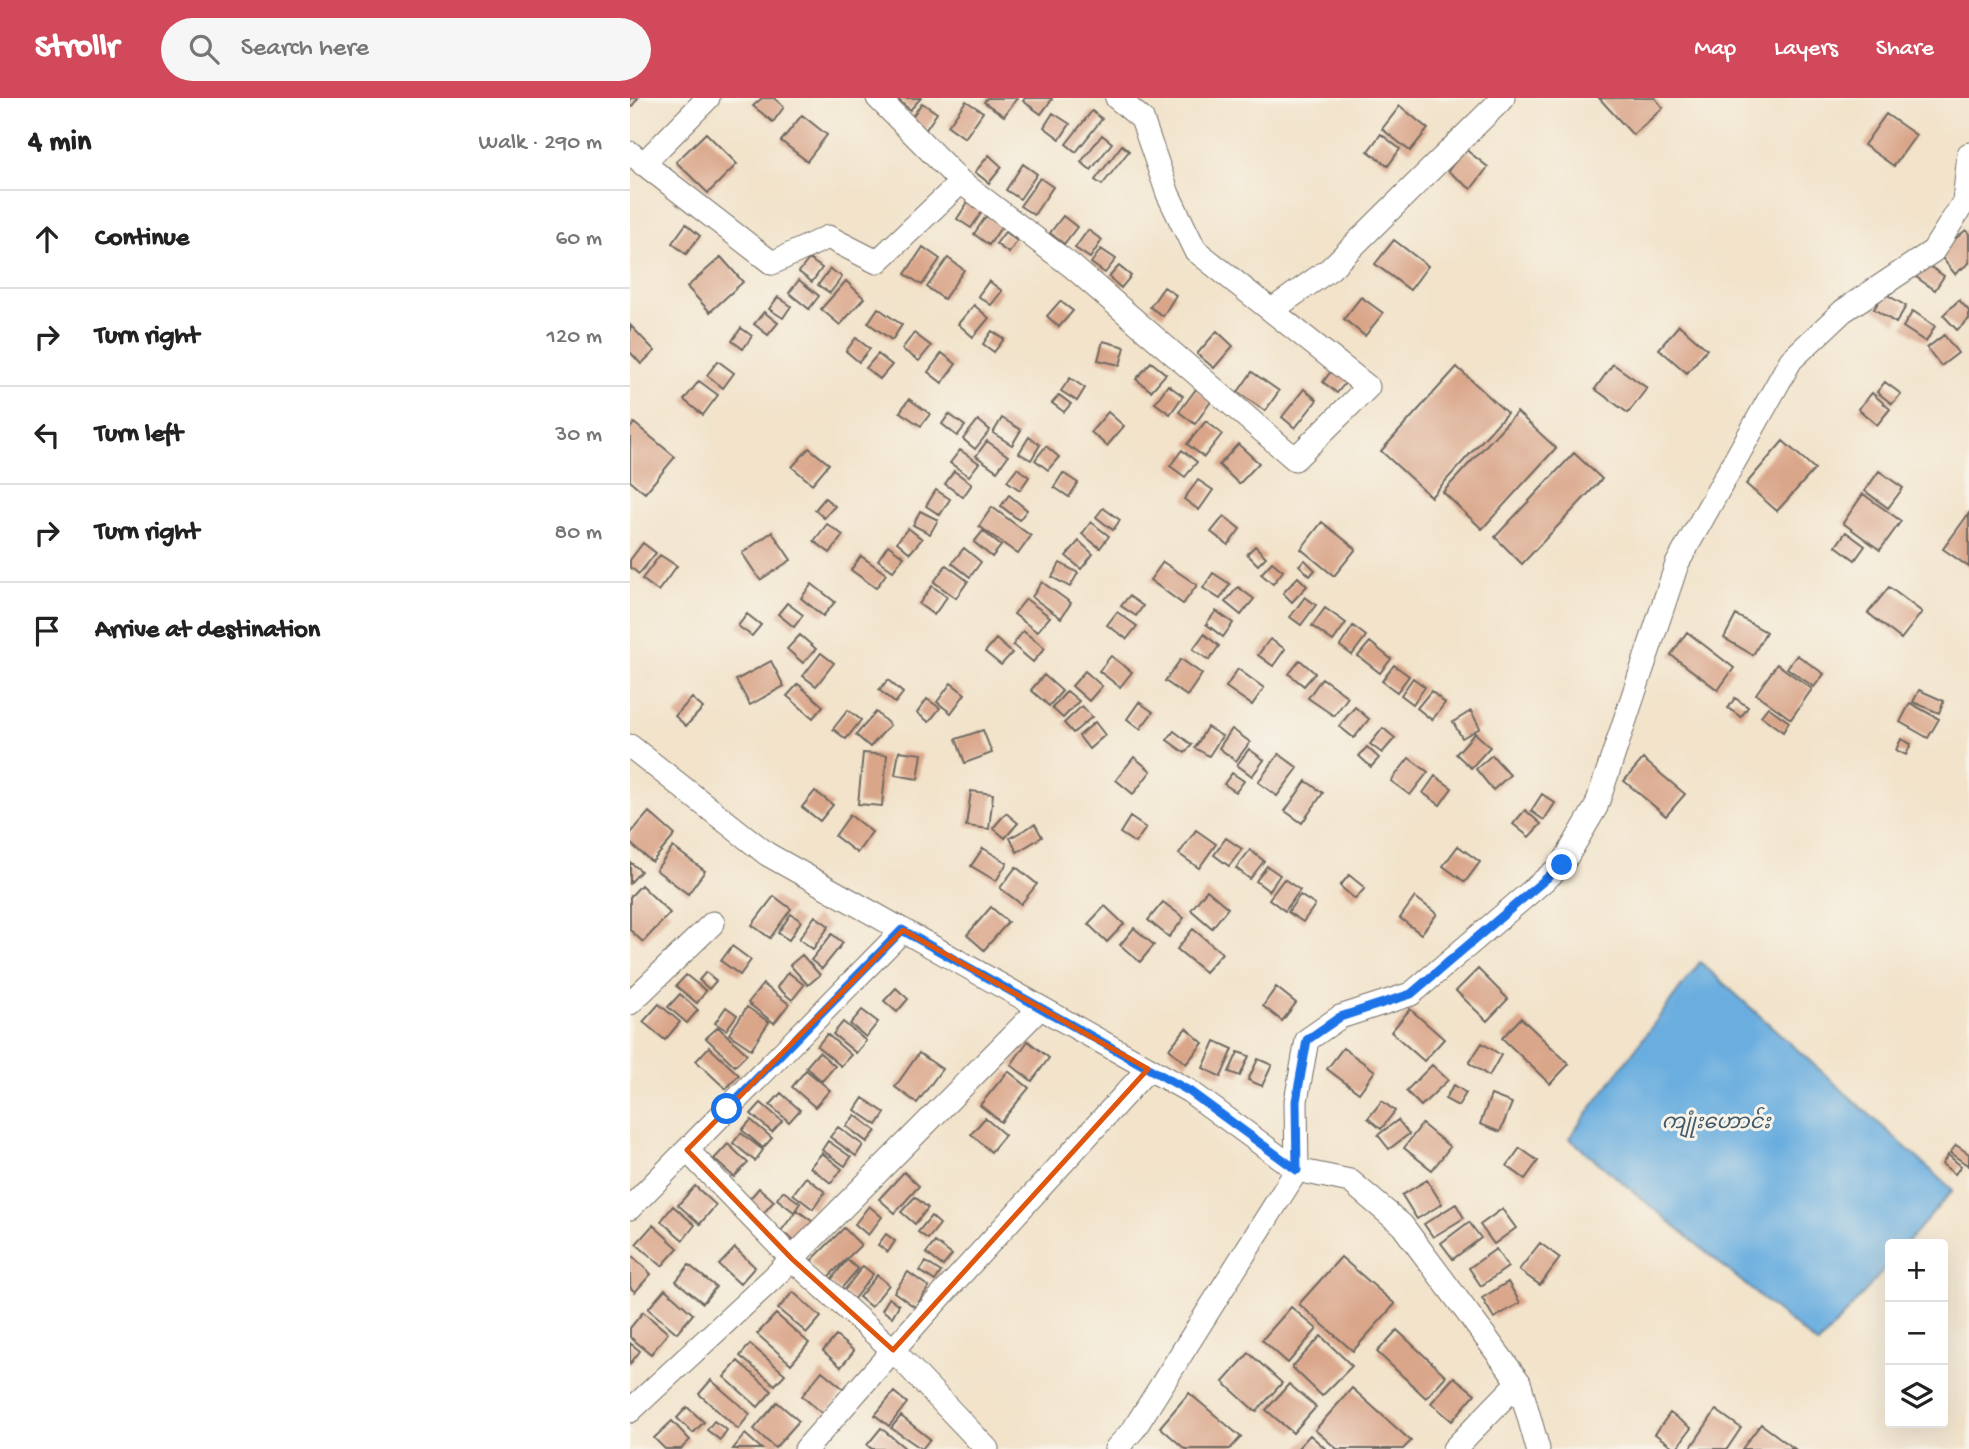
<!DOCTYPE html>
<html lang="en">
<head>
<meta charset="utf-8">
<style>
  body { margin:0; font-family:"Gochi Hand","Noto Sans Myanmar",sans-serif; background:#f6f6f6; color:#222 }
  .controls { position:absolute; right:21px; bottom:21px; display:grid; overflow:hidden; border-radius:7px; box-shadow:0 7px 28px #0002 }
  .controls button { width:63px; height:63px; display:grid; place-items:center; padding:0; border:0; border-bottom:2px solid #e0e0e0; background:#fff; color:#222; font:35px sans-serif }
  .stop { position:absolute; width:21px; height:21px; margin:-16px; border:5px solid #1a73e8; border-radius:50%; background:#fff }
  .stop.end { background:#1a73e8; border-color:#fff; box-shadow:0 2px 7px #0008 }
  .list { margin:0; padding:0; list-style:none }
  h2 { display:flex; justify-content:space-between; align-items:center; height:91px; margin:0; padding:0 28px; font-size:30px }
  h2 small { font-size:23px; font-weight:400; color:#767676 }
  .list li { display:grid; grid-template-columns:46px 1fr auto; gap:21px; align-items:center; box-sizing:border-box; height:98px; padding:0 28px; border-top:2px solid #e0e0e0 }
  .list b { display:block; font-size:26px; white-space:nowrap }
  .list em { font-size:23px; font-style:normal; color:#767676 }
  .icon { flex:none; width:38px; height:38px; fill:none; stroke:currentColor; stroke-width:2; stroke-linecap:round; stroke-linejoin:round }
  .map { position:relative; flex:none; width:1339px; height:1351px; overflow:hidden }
  header { display:flex; align-items:center; gap:42px; box-sizing:border-box; height:98px; padding:0 35px; background:#d1495b; color:#fff }
  header strong { font-size:33px }
  nav { display:flex; gap:38px; margin-inline-start:auto; font-size:24px }
  .search { width:490px; height:63px; background:#f6f6f6; display:flex; align-items:center; gap:18px; box-sizing:border-box; padding:0 24px; border-radius:38px; color:#767676; font-size:26px }
  main { display:flex }
  aside { flex:1; background:#fff }
  .map>svg:first-child { display:block }
</style>
</head>
<body>
<header>
<strong>Strollr</strong>
<div class="search"><svg class="icon" aria-label="search" viewBox="0 0 24 24"><circle cx="10" cy="10" r="6"/><path d="M15 15l6 6"/></svg>Search here</div>
<nav><a>Map</a><a>Layers</a><a>Share</a></nav>
</header>
<main>
<aside>
<h2>4 min<small>Walk · 290 m</small></h2>
<ul class="list">
<li><svg class="icon" aria-label="ahead" viewBox="0 0 24 24"><path d="M12 20V5M6 11l6-6 6 6"/></svg><div><b>Continue</b></div><em>60 m</em></li>
<li><svg class="icon" aria-label="right" viewBox="0 0 24 24"><path d="M7 20v-9h11M14 6l5 5-5 5"/></svg><div><b>Turn right</b></div><em>120 m</em></li>
<li><svg class="icon" aria-label="left" viewBox="0 0 24 24"><path d="M17 20v-9H6M10 6l-5 5 5 5"/></svg><div><b>Turn left</b></div><em>30 m</em></li>
<li><svg class="icon" aria-label="right" viewBox="0 0 24 24"><path d="M7 20v-9h11M14 6l5 5-5 5"/></svg><div><b>Turn right</b></div><em>80 m</em></li>
<li><svg class="icon" aria-label="arrive" viewBox="0 0 24 24"><path d="M6 21V4h12l-3 4 3 4H6"/></svg><div><b>Arrive at destination</b></div></li>
</ul>
</aside>
<div class="map">
<svg width="1339" height="1351" viewBox="0 0 1339 1351">
  <rect width="100%" height="100%" fill="#f7f3e8"/>
  <filter id="ink" filterUnits="userSpaceOnUse"><feTurbulence type="fractalNoise" baseFrequency=".0143" numOctaves="2"/><feDisplacementMap in="SourceGraphic" scale="14" xChannelSelector="R" yChannelSelector="G"/><feConvolveMatrix kernelMatrix="1 2 1 2 8 2 1 2 1" color-interpolation-filters="sRGB"/></filter>
  <filter id="wash" filterUnits="userSpaceOnUse"><feTurbulence type="fractalNoise" baseFrequency=".00686" numOctaves="4" result="noise"/><feDisplacementMap in="SourceGraphic" scale="28" xChannelSelector="R" yChannelSelector="G"/><feGaussianBlur stdDeviation="1.57" result="paint"/><feColorMatrix in="noise" values="0 0 0 0 0 0 0 0 0 0 0 0 0 0 0 0 0 1.4 0 .05"/><feComposite in="paint" operator="in"/></filter>
  <g filter="url(#wash)">
    <rect width="100%" height="100%" fill="#f2e3ca"/>
    <path fill="#6aaedf" stroke="#4a6c85" stroke-width="2" d="M1070 864 1323 1092 1276 1146H1260V1165L1188 1247 939 1040Z"/>
    <g id="blocks">
      <path fill="#daa68a" d="M0 0H8L0 11Z
        M132 0H144L154 9 143 24 123 8Z
        M266 0H291L280 12Z
        M357 0H387L374 18 354 4Z
        M395 0H420L422 1 411 16 393 3Z
        M969 0H1025L1033 10 1003 37Z
        M336 3 353 14 335 40 318 28Z
        M292 5 307 15 295 33 279 23Z
        M770 8 798 31 780 53 752 31Z
        M462 13 472 21 446 54 436 46Z
        M423 15 440 26 430 41 414 29Z
        M1256 16 1286 37 1264 68 1234 47Z
        M172 17 197 37 177 63 151 43Z
        M76 35 107 66 78 95 46 64Z
        M751 36 770 51 758 68 738 53Z
        M472 37 482 45 461 72 451 64Z
        M492 47 499 53 472 87 465 82Z
        M835 51 858 69 841 91 818 73Z
        M359 57 372 69 359 85 345 74Z
        M393 66 407 76 390 101 376 92Z
        M410 80 423 89 404 117 390 108Z
        M338 104 352 114 341 130 327 121Z
        M356 118 372 128 359 147 344 136Z
        M433 118 447 129 434 146 420 135Z
        M56 126 70 138 56 156 42 145Z
        M458 132 472 142 460 160 445 150Z
        M1336 132 1339 136V165L1325 176 1308 155Z
        M375 134 387 143 379 155 366 146Z
        M764 142 798 168 780 192 745 166Z
        M293 149 310 161 292 187 275 176Z
        M471 151 486 161 475 175 461 165Z
        M91 159 113 184 80 214 57 189Z
        M318 160 334 172 314 201 297 189Z
        M179 161 192 170 182 184 169 174Z
        M1295 165 1314 178 1305 192 1286 179Z
        M489 168 501 178 491 190 479 179Z
        M200 171 212 179 200 195 188 187Z
        M169 182 189 198 179 211 159 195Z
        M216 183 234 200 210 227 191 211Z
        M359 183 372 193 361 207 348 198Z
        M534 189 546 197 533 218 520 209Z
        M1254 195 1276 208 1266 225 1244 211Z
        M148 199 161 208 153 220 139 211Z
        M731 199 753 215 735 238 714 221Z
        M1329 202 1339 213V221L1327 232 1313 217Z
        M430 203 443 213 429 229 417 218Z
        M344 207 359 220 343 239 328 226Z
        M248 210 272 227 262 242 238 225Z
        M1283 213 1305 228 1296 244 1273 229Z
        M134 214 148 225 138 237 124 226Z
        M0 227 25 253 11 266 0 254Z
        M1049 227 1077 251 1057 275 1029 251Z
        M111 230 122 238 113 251 102 243Z
        M362 233 374 241 364 254 353 246Z
        M587 233 603 248 584 270 567 256Z
        M284 235 301 248 289 263 272 251Z
        M1314 237 1328 255 1311 268 1297 250Z
        M226 240 240 251 229 264 216 253Z
        M473 243 495 249 490 267 468 262Z
        M312 255 326 266 312 285 298 274Z
        M248 256 262 267 250 281 236 270Z
        M88 263 104 275 93 290 77 277Z
        M521 264 536 276 521 293 506 281Z
        M983 266 1017 290 998 315 965 291Z
        M705 268 719 280 707 295 693 284Z
        M827 269 877 315 801 399 751 353Z
        M622 274 649 293 635 313 608 294Z
        M440 280 455 290 447 303 431 293Z
        M69 283 88 297 73 317 54 302Z
        M1255 284 1271 296 1262 306 1247 294Z
        M538 287 553 298 540 316 525 305Z
        M566 291 582 302 565 326 549 314Z
        M674 291 687 302 665 330 652 319Z
        M1242 295 1260 311 1247 327 1228 311Z
        M429 297 441 306 434 314 422 305Z
        M279 301 300 316 291 328 270 314Z
        M478 314 494 328 477 348 461 334Z
        M887 314 926 350 852 431 813 394Z
        M319 316 335 328 327 338 312 326Z
        M372 320 391 332 382 347 363 335Z
        M348 322 360 332 345 351 333 341Z
        M576 323 592 336 574 359 557 346Z
        M4 325 45 359 15 395 0 383V331Z
        M399 339 410 347 401 362 389 355Z
        M357 343 378 358 367 373 346 358Z
        M1153 343 1185 371 1147 413 1116 386Z
        M608 346 629 365 609 386 589 367Z
        M416 348 429 359 418 372 405 362Z
        M179 350 199 366 182 386 162 369Z
        M330 352 349 365 339 378 320 365Z
        M552 352 567 364 555 379 540 368Z
        M944 355 972 381 892 466 865 439Z
        M387 370 399 379 390 392 377 383Z
        M324 373 342 386 333 399 315 386Z
        M1249 373 1273 390 1258 410 1235 393Z
        M433 375 448 385 439 399 424 389Z
        M568 382 583 392 569 412 554 401Z
        M306 392 320 401 310 417 296 408Z
        M1233 396 1271 423 1250 452 1213 425Z
        M379 397 397 412 389 422 371 408Z
        M195 400 205 408 194 420 185 412Z
        M362 409 401 438 388 456 349 428Z
        M473 410 490 422 483 432 466 419Z
        M290 413 308 422 300 436 283 427Z
        M1339 415V469L1313 451Z
        M594 418 610 431 598 447 581 434Z
        M461 424 479 438 470 450 452 436Z
        M692 424 726 451 704 478 671 451Z
        M197 426 213 437 200 455 184 443Z
        M278 430 292 441 280 455 267 444Z
        M353 433 371 448 362 459 344 444Z
        M142 434 161 462 130 482 112 455Z
        M1216 434 1235 448 1225 462 1206 448Z
        M449 443 463 456 451 471 436 458Z
        M13 445 26 455 9 476 0 469V462Z
        M258 447 274 459 263 473 248 462Z
        M625 448 636 459 628 467 617 456Z
        M334 450 351 464 340 479 322 465Z
        M30 457 47 468 28 493 12 481Z
        M231 458 256 476 246 490 221 472Z
        M675 462 685 472 680 478 669 467Z
        M533 464 567 487 553 506 520 482Z
        M642 464 653 473 643 486 631 476Z
        M430 465 448 475 440 489 422 479Z
        M316 467 338 483 326 500 304 484Z
        M583 475 600 486 590 501 573 490Z
        M668 479 677 488 662 504 653 495Z
        M412 484 441 505 431 520 402 499Z
        M182 486 205 504 193 518 171 500Z
        M302 488 317 499 304 517 289 506Z
        M608 489 624 501 611 517 595 504Z
        M1259 489 1292 514 1271 541 1238 515Z
        M499 498 513 508 506 518 491 508Z
        M675 499 686 507 671 527 660 519Z
        M396 501 420 519 407 534 384 516Z
        M157 505 173 517 164 529 148 516Z
        M695 510 716 525 703 543 682 528Z
        M586 513 603 525 593 539 576 526Z
        M487 514 507 528 497 541 477 527Z
        M117 516 131 527 122 538 108 528Z
        M1106 517 1136 534 1123 557 1094 540Z
        M723 528 736 538 722 557 710 548Z
        M393 533 415 550 403 564 383 547Z
        M1057 534 1104 570 1088 592 1041 557Z
        M574 536 589 548 579 562 563 551Z
        M170 537 186 551 173 565 157 551Z
        M366 541 382 555 371 567 355 554Z
        M640 541 655 551 643 568 628 557Z
        M740 544 761 561 750 575 728 558Z
        M191 555 204 565 186 588 173 578Z
        M1167 557 1194 576 1184 589 1157 570Z
        M481 558 502 574 490 589 469 573Z
        M551 561 572 576 557 598 535 583Z
        M670 562 685 575 674 588 659 576Z
        M141 563 154 588 120 607 106 582Z
        M1147 566 1182 591 1161 621 1126 596Z
        M764 567 779 578 767 594 752 583Z
        M608 571 634 590 622 607 596 589Z
        M455 573 472 588 459 603 442 588Z
        M414 577 432 593 419 608 401 592Z
        M692 580 718 599 704 618 678 600Z
        M783 580 795 589 783 606 771 597Z
        M258 582 273 595 265 605 249 592Z
        M321 585 335 596 321 615 307 604Z
        M168 586 193 608 183 620 157 598Z
        M1289 592 1314 603 1309 615 1283 604Z
        M437 593 449 603 433 620 422 610Z
        M801 593 815 605 802 622 787 610Z
        M62 600 73 610 56 628 45 618Z
        M1105 600 1118 609 1111 619 1098 610Z
        M297 601 310 610 299 624 287 615Z
        M509 604 523 614 510 631 497 621Z
        M1280 605 1309 621 1298 640 1270 624Z
        M452 608 462 619 443 635 434 625Z
        M725 609 739 621 724 640 709 628Z
        M1138 609 1159 624 1153 634 1131 618Z
        M218 612 231 622 216 641 203 631Z
        M841 613 850 630 832 640 823 624Z
        M246 614 260 627 240 649 226 637Z
        M465 624 475 637 459 651 449 638Z
        M577 629 592 638 579 658 565 650Z
        M753 630 765 640 752 655 740 646Z
        M602 631 620 644 606 663 589 650Z
        M353 632 362 655 335 665 326 641Z
        M544 633 562 647 555 655 537 642Z
        M845 635 860 649 841 670 826 656Z
        M1271 641 1281 646 1276 657 1266 652Z
        M737 649 749 660 741 669 729 658Z
        M619 651 634 662 622 678 607 667Z
        M269 653 292 656 288 681 265 677Z
        M233 655 257 657 252 708 228 706Z
        M649 656 668 670 647 698 628 684Z
        M862 657 880 677 863 692 846 671Z
        M504 659 521 673 503 696 486 682Z
        M779 660 798 674 780 697 761 683Z
        M1013 661 1055 696 1036 718 994 683Z
        M602 675 614 683 606 694 594 686Z
        M805 678 822 690 810 707 793 695Z
        M676 683 693 695 672 725 655 713Z
        M185 693 203 707 190 723 172 709Z
        M341 693 363 696 359 731 336 728Z
        M912 696 925 705 914 722 901 713Z
        M895 712 911 726 899 739 883 726Z
        M19 714 45 737 22 764 0 745V736Z
        M376 715 388 725 375 740 363 730Z
        M220 717 242 734 227 755 205 738Z
        M500 719 516 730 505 745 490 735Z
        M405 726 412 739 387 754 380 740Z
        M566 732 586 746 569 770 549 756Z
        M596 740 612 751 599 768 584 757Z
        M828 748 850 764 835 784 813 768Z
        M43 749 75 773 58 796 26 772Z
        M353 750 377 765 366 783 341 768Z
        M620 752 634 763 620 781 606 770Z
        M0 764 11 773 0 785Z
        M637 768 650 777 639 793 626 783Z
        M386 769 407 786 391 806 370 790Z
        M719 777 735 790 725 801 710 788Z
        M654 781 670 792 655 813 639 801Z
        M11 787 40 815 13 844 0 832V799Z
        M577 792 598 810 582 830 561 812Z
        M670 797 685 807 673 824 658 814Z
        M144 798 161 811 140 840 122 827Z
        M785 799 807 816 791 836 770 820Z
        M533 804 554 820 539 839 518 822Z
        M475 808 494 826 477 844 458 826Z
        M361 809 378 824 354 852 337 837Z
        M161 816 171 823 159 842 148 835Z
        M185 818 199 828 183 851 169 841Z
        M504 830 524 847 510 864 490 847Z
        M563 831 592 855 575 874 547 851Z
        M202 836 213 845 192 871 181 862Z
        M102 848 121 862 110 877 91 863Z
        M172 857 190 877 178 887 160 867Z
        M848 871 878 901 857 923 826 893Z
        M76 874 86 883 79 891 69 882Z
        M158 874 174 887 162 902 147 889Z
        M56 877 76 893 67 905 46 888Z
        M133 886 159 906 144 925 118 905Z
        M646 889 666 905 652 923 633 908Z
        M266 890 278 901 267 914 254 903Z
        M50 896 68 912 57 925 38 909Z
        M29 906 50 924 35 942 13 924Z
        M96 909 107 917 96 932 85 925Z
        M117 909 139 924 121 951 99 936Z
        M780 911 814 941 794 963 761 934Z
        M232 912 248 924 236 939 220 926Z
        M891 920 939 966 920 986 872 940Z
        M213 924 236 943 226 955 203 936Z
        M88 929 117 956 105 968 76 940Z
        M556 930 573 945 556 966 539 951Z
        M197 936 221 957 211 968 187 948Z
        M398 943 419 960 402 983 381 967Z
        M585 943 603 951 591 979 573 970Z
        M852 945 871 957 859 978 839 965Z
        M79 949 109 977 96 991 66 963Z
        M713 950 745 973 729 995 697 971Z
        M189 954 205 968 192 983 176 969Z
        M608 954 619 958 610 978 599 974Z
        M289 955 312 971 287 1005 265 989Z
        M628 961 642 967 632 988 618 982Z
        M802 967 818 982 791 1008 776 993Z
        M176 972 200 992 185 1009 162 989Z
        M378 973 399 990 371 1024 350 1007Z
        M824 987 836 995 828 1008 815 1001Z
        M151 995 170 1012 159 1024 140 1007Z
        M861 997 882 1005 870 1034 850 1026Z
        M233 1000 255 1015 247 1027 225 1012Z
        M752 1003 765 1013 751 1031 738 1020Z
        M131 1005 152 1023 142 1034 121 1016Z
        M225 1017 246 1033 237 1044 216 1028Z
        M355 1020 375 1037 361 1054 341 1036Z
        M121 1022 142 1040 133 1050 112 1032Z
        M768 1022 779 1036 759 1051 748 1037Z
        M792 1026 820 1049 802 1072 774 1050Z
        M208 1029 233 1047 226 1058 200 1039Z
        M111 1035 133 1052 125 1063 103 1045Z
        M198 1043 221 1059 215 1068 192 1052Z
        M98 1046 118 1065 104 1079 84 1061Z
        M1326 1047 1339 1056V1068L1320 1055Z
        M890 1050 908 1063 895 1081 877 1068Z
        M192 1055 212 1071 201 1085 180 1069Z
        M1318 1057 1331 1068 1325 1076 1312 1066Z
        M274 1074 289 1088 265 1115 249 1101Z
        M176 1079 195 1094 183 1111 163 1096Z
        M797 1082 812 1106 787 1121 772 1097Z
        M65 1088 86 1107 70 1126 48 1107Z
        M129 1090 144 1103 133 1116 118 1103Z
        M153 1093 170 1105 164 1114 147 1101Z
        M285 1099 298 1110 285 1126 271 1114Z
        M826 1106 834 1120 803 1139 794 1126Z
        M43 1108 65 1127 53 1142 31 1123Z
        M239 1108 252 1119 238 1137 225 1126Z
        M872 1111 886 1130 864 1146 850 1127Z
        M167 1112 183 1124 167 1145 151 1133Z
        M301 1118 310 1126 298 1141 288 1134Z
        M839 1124 851 1140 823 1161 811 1145Z
        M23 1127 48 1150 32 1168 6 1146Z
        M214 1130 231 1147 197 1180 180 1164Z
        M256 1136 265 1143 258 1154 248 1147Z
        M305 1144 322 1157 313 1168 296 1155Z
        M910 1145 930 1160 910 1187 889 1172Z
        M105 1150 125 1169 110 1186 89 1167Z
        M866 1151 878 1169 851 1188 839 1170Z
        M0 1156 21 1176 5 1194 0 1189Z
        M711 1159 765 1206 723 1253 669 1206Z
        M217 1162 228 1171 209 1193 199 1184Z
        M296 1164 311 1174 305 1183 290 1173Z
        M59 1167 86 1189 73 1205 46 1183Z
        M233 1168 243 1176 223 1202 213 1194Z
        M278 1174 299 1189 285 1209 264 1194Z
        M247 1177 259 1187 241 1209 229 1199Z
        M878 1184 890 1205 864 1220 852 1200Z
        M35 1191 63 1216 47 1235 18 1211Z
        M163 1194 191 1219 177 1235 148 1211Z
        M259 1200 269 1207 262 1219 252 1212Z
        M661 1209 687 1231 658 1265 632 1242Z
        M13 1214 38 1235 21 1256 0 1239V1230Z
        M146 1216 179 1245 161 1266 127 1236Z
        M767 1232 816 1278 796 1300 747 1254Z
        M206 1238 224 1253 211 1269 193 1253Z
        M691 1238 722 1268 692 1298 662 1269Z
        M0 1245 10 1253 0 1266Z
        M120 1246 155 1276 145 1287 110 1258Z
        M619 1255 652 1285 626 1314 593 1284Z
        M108 1263 142 1293 128 1309 94 1279Z
        M192 1273 215 1292 194 1317 172 1298Z
        M824 1279 845 1296 822 1323 801 1305Z
        M81 1282 120 1316 108 1331 69 1296Z
        M659 1286 686 1309 663 1335 636 1312Z
        M722 1290 781 1343 773 1351H707L685 1332Z
        M264 1294 277 1305 259 1328 245 1317Z
        M559 1295 611 1339 600 1351H555L530 1329Z
        M147 1304 169 1323 145 1350 124 1331Z
        M57 1309 74 1324 63 1335 47 1320Z
        M1086 1312 1111 1330 1097 1351H1060Z
        M1040 1315 1061 1330 1046 1351 1025 1336Z
        M271 1318 300 1341 292 1351 261 1330Z
        M42 1323 60 1342 51 1351H35L24 1340Z
        M84 1323 97 1332 90 1342 77 1332Z
        M1131 1326 1165 1351H1112Z
        M251 1330 276 1351H242L237 1347Z
        M115 1336 132 1351H103Z
        M680 1337 696 1351H667Z"/>
    </g>
  </g>
  <g filter="url(#ink)">
    <use href="#blocks" fill-opacity="0" stroke="#716b63" stroke-width="2"/>
    <g fill="none" stroke-linecap="round" stroke-linejoin="round">
      <defs>
        <path id="minor" d="M0 55 142 165 198 139 247 164 331 84 248 0
          M13 66 78 0
          M331 84 443 169 665 361 738 289 565 152 538 96 512 21 487 0
          M642 212 700 171 873 0
          M0 648 137 756 559 993 667 1072 720 1083 772 1127 889 1284 908 1351
          M0 905 83 825
          M57 1052 162 1161 263 1252 357 1351
          M0 1110 273 832
          M0 1313 144 1179 410 910
          M176 1351 292 1219 518 971
          M486 1351 504 1331 667 1072 666 1003 677 942 710 919 781 896 932 767 966 709 1047 466 1161 262 1213 213 1303 153 1334 104 1339 56
          M824 1351 889 1284"/>
      </defs>
      <use href="#minor" stroke="#716b63" stroke-width="25"/>
      <use href="#minor" stroke="#fff" stroke-width="23"/>
    </g>
  </g>
  <g fill="none" stroke-linecap="round" stroke-linejoin="round" filter="url(#ink)">
    <path stroke="#1a73e8" stroke-width="9" d="M97 1011 272 832 559 993 667 1072 666 1003 677 942 710 919 781 896 932 767"/>
  </g>
  <path fill="none" stroke="#df570e" stroke-width="5" stroke-linejoin="round" d="M273 832 518 971 263 1252 162 1161 57 1052Z"/>
  <g text-anchor="middle" stroke-width="6" stroke-linejoin="round" paint-order="stroke">
    <g font-size="21" font-style="italic" fill="#41596a" stroke="#f7f3e8">
      <text x="1086" y="1030">ကျုံးဟောင်း</text>
    </g>
  </g>
</svg>
<div class="controls">
<button>+</button>
<button>−</button>
<button><svg class="icon" aria-label="layers" viewBox="0 0 24 24"><path d="M12 4l9 5-9 5-9-5zM3 14l9 5 9-5"/></svg></button>
</div>
<div class="stop" style="left:97px;top:1011px"></div>
<div class="stop end" style="left:932px;top:767px"></div>
</div>
</main>
</body>
</html>
